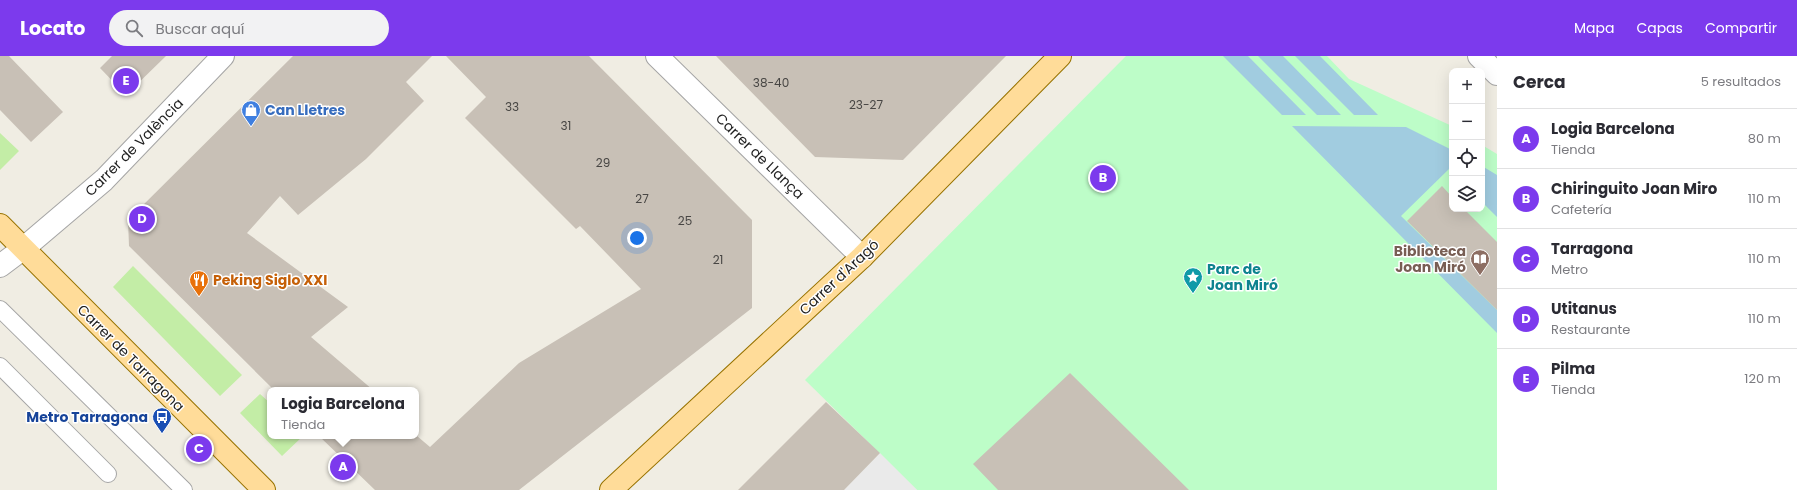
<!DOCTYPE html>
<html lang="es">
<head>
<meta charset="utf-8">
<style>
  body { margin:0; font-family:Poppins,sans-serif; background:#f2f2f3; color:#2b2b33 }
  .controls { position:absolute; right:12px; top:12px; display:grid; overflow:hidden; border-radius:8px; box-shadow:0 4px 16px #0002 }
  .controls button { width:36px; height:36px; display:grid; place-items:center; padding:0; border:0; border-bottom:1px solid #e1e1e2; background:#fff; color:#2b2b33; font:20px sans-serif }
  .you { position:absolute; left:637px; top:182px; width:14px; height:14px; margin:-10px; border:3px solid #fff; border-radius:50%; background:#1a73e8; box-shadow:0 0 0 6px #1a73e833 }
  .badge { display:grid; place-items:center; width:26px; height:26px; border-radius:50%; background:#7c3aed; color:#fff; font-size:13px; font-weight:700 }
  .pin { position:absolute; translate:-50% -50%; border:2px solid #fff; box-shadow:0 1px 4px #0006 }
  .popup { position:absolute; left:267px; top:331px; width:152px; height:52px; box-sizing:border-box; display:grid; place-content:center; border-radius:8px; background:#fff; filter:drop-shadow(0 1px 3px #0005); font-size:13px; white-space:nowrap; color:#7c7c81 }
  .popup b { font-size:15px; color:#2b2b33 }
  .popup::after { content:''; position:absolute; left:50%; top:100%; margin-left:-8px; border:8px solid transparent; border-top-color:#fff }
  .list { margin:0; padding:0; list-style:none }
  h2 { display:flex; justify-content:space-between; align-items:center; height:52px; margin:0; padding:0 16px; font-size:17px }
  h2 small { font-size:13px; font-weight:400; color:#7c7c81 }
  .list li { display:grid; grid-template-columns:26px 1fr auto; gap:12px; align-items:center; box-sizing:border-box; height:60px; padding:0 16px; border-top:1px solid #e1e1e2 }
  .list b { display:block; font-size:15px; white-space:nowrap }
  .list p { margin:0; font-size:13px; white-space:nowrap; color:#7c7c81 }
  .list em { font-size:13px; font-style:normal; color:#7c7c81 }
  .icon { flex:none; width:22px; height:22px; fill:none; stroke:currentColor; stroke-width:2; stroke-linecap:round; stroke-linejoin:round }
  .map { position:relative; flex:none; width:1497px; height:434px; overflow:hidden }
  header { display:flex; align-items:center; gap:24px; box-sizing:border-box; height:56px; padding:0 20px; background:#7c3aed; color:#fff }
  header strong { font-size:19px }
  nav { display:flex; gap:22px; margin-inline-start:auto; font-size:14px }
  .search { width:280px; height:36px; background:#f2f2f3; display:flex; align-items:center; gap:10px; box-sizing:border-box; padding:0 14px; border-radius:22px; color:#7c7c81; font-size:15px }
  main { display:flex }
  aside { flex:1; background:#fff }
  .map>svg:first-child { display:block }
</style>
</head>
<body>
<header>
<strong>Locato</strong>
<div class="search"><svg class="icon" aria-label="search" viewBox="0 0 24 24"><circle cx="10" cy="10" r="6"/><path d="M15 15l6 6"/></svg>Buscar aquí</div>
<nav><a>Mapa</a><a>Capas</a><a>Compartir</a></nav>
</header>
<main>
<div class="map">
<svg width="1497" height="434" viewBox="0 0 1497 434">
  <rect width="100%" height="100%" fill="#f0ede3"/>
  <path fill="#c3eda6" d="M0 77 19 95 0 114Z
    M133 210 242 319 220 340 113 231Z
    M260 338 270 347V380H303L282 400 240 357Z"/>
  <path fill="#bdfdc8" d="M1126 0H1327L1349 23 1452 70V153H1482V89L1497 98V434H917L805 324Z"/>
  <path fill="#eaeaea" d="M880 397 917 434H844Z"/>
  <path fill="#a1cce0" d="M1223 0H1248L1306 59H1282Z
    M1258 0H1283L1341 59H1317Z
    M1295 0H1320L1378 59H1354Z
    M1292 70 1406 71 1452 94V116L1449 113 1401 160 1497 254V277Z
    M1482 110 1497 119V161L1482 146Z"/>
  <path fill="#c8c0b6" d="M0 0H9L63 56 31 86 0 54Z
    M112 0H166L126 39 100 12Z
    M293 0H432L406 26 424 45 366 103 298 159 280 140 247 177 348 251 311 281 373 334H274L129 190 128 164Z
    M446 0H589L752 164V252L519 434H375L319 380H417L430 391 519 307 641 233 580 170 576 173 465 62 486 41Z
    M716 0H1006L903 104 815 101Z
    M1442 130 1452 141V153H1464L1497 186V254L1407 165Z
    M1070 317 1189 434H998L973 408Z
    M826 346 880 397 844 434H738Z"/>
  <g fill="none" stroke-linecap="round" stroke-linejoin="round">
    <defs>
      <path id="service" d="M0 253 184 434
        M0 310 108 418"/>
      <path id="minor" d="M657 0 862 201
        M1479 0 1497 18
        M0 210 24 192"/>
      <path id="tertiary" d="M24 192 104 124 223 0"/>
      <path id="primary" d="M0 169 264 434
        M611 434 862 201 1060 0"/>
    </defs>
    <use href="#service" stroke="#a5a5a5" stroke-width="18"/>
    <use href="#minor" stroke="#a5a5a5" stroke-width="24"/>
    <use href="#tertiary" stroke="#a5a5a5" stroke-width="24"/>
    <use href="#primary" stroke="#987300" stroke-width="24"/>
    <use href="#service" stroke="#fff" stroke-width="16"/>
    <use href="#minor" stroke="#fff" stroke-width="22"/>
    <use href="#tertiary" stroke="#fff" stroke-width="22"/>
    <use href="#primary" stroke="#ffdc99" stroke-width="22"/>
  </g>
  <defs>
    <symbol id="shop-pin" viewBox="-11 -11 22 30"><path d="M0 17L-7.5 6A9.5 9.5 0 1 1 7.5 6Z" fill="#3f7fe0" stroke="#fff"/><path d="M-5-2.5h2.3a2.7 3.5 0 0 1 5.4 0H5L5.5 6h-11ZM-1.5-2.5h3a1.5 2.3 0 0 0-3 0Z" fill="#fff"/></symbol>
    <symbol id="library-pin" viewBox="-11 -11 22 30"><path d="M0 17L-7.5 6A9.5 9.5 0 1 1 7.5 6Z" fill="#8d6e63" stroke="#fff"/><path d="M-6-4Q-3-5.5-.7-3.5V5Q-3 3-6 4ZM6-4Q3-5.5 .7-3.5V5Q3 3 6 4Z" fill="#fff"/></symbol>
    <symbol id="sight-pin" viewBox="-11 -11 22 30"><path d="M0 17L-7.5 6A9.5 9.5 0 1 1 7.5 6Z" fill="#0f9aa8" stroke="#fff"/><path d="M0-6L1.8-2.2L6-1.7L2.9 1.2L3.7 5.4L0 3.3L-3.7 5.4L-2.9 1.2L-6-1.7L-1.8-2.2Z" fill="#fff"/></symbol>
    <symbol id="restaurant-pin" viewBox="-11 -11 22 30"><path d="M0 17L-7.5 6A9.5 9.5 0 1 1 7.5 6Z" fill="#e8710a" stroke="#fff"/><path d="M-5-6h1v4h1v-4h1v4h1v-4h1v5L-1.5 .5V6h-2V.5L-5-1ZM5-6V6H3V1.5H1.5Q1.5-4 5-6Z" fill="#fff"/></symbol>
    <symbol id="bus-pin" viewBox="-11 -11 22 30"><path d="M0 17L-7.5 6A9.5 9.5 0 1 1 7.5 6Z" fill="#1a4fb4" stroke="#fff"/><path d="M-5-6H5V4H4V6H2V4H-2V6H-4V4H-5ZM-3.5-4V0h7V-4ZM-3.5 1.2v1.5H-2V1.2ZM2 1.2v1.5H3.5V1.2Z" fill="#fff"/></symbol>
  </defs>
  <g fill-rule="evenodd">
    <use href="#shop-pin" x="240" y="43" width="22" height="30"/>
    <use href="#library-pin" x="1469" y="192" width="22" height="30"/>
    <use href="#sight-pin" x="1182" y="210" width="22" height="30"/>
    <use href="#restaurant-pin" x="188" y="213" width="22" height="30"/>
    <use href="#bus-pin" x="151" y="350" width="22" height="30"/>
  </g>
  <g text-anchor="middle" stroke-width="3" stroke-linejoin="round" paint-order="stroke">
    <g font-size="12" fill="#484644">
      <text x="771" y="31">38-40</text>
      <text x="866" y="53">23-27</text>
      <text x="512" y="55">33</text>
      <text x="566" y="74">31</text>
      <text x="603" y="111">29</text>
      <text x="642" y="147">27</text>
      <text x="685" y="169">25</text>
      <text x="718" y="208">21</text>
    </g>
    <g font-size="14" font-weight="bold" fill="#366cbe" stroke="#fff" text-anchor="start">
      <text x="265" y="59">Can Lletres</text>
    </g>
    <g font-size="14" fill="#1e1e1e" stroke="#fff">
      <text transform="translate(134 91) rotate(-45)" y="5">Carrer de València</text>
      <text transform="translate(760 100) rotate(44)" y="5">Carrer de Llança</text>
      <text transform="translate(839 221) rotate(-43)" y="5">Carrer d'Aragó</text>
      <text transform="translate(131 302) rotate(45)" y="5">Carrer de Tarragona</text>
    </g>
    <g font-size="14" font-weight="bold" fill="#785e54" stroke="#fff" text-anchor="end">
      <text x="1466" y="200">Biblioteca<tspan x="1466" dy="16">Joan Miró</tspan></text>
    </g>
    <g font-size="14" font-weight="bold" fill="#0d838f" stroke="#fff" text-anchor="start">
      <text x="1207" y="218">Parc de<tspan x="1207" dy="16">Joan Miró</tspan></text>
    </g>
    <g font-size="14" font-weight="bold" fill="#c56008" stroke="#fff" text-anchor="start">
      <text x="213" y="229">Peking Siglo XXI</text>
    </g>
    <g font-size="14" font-weight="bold" fill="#164399" stroke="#fff" text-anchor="end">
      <text x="148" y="366">Metro Tarragona</text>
    </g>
  </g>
</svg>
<div class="controls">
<button>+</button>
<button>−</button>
<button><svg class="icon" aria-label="locate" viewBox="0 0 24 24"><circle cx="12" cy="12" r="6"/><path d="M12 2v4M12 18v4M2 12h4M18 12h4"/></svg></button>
<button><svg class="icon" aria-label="layers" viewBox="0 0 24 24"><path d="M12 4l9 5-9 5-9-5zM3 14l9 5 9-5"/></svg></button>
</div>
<div class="you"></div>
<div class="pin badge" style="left:343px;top:411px">A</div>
<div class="popup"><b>Logia Barcelona</b>Tienda</div>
<div class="pin badge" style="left:1103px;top:122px">B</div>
<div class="pin badge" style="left:199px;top:393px">C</div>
<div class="pin badge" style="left:142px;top:163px">D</div>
<div class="pin badge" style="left:126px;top:25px">E</div>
</div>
<aside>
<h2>Cerca<small>5 resultados</small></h2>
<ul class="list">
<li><span class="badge">A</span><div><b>Logia Barcelona</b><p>Tienda</p></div><em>80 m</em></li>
<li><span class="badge">B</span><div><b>Chiringuito Joan Miro</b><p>Cafetería</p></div><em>110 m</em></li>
<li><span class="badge">C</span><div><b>Tarragona</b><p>Metro</p></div><em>110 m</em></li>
<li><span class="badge">D</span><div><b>Utitanus</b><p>Restaurante</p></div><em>110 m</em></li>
<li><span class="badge">E</span><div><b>Pilma</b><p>Tienda</p></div><em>120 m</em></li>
</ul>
</aside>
</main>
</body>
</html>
